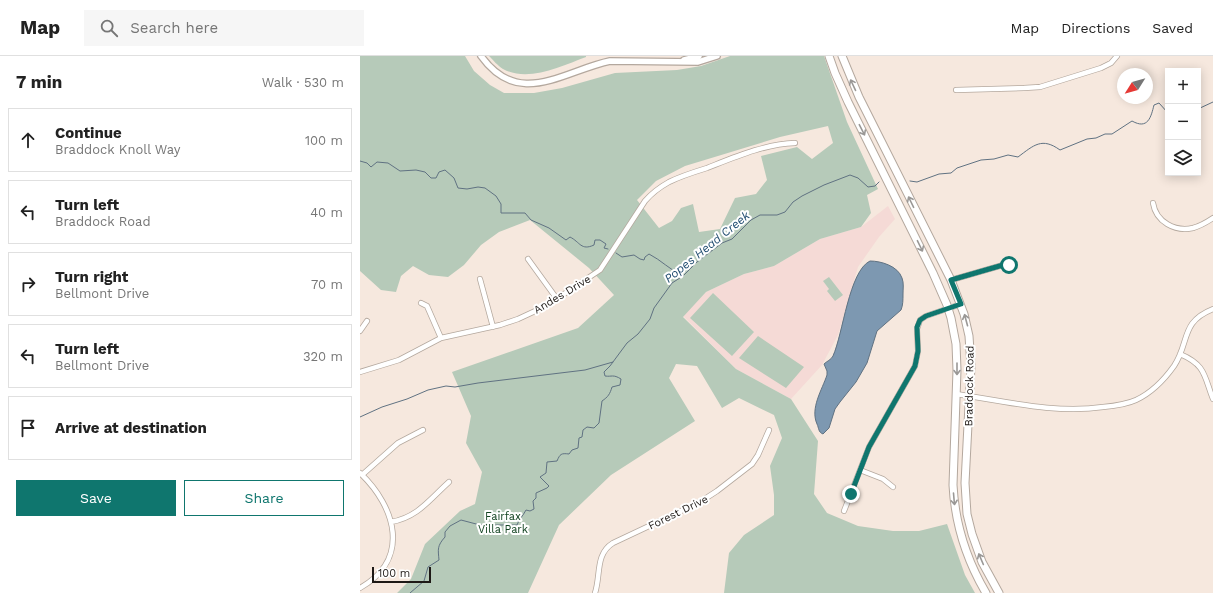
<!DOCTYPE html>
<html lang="en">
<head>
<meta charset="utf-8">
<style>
  body { margin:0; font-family:"Work Sans",sans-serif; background:#f6f6f6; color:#222 }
  .controls { position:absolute; right:12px; top:12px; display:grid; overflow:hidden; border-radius:0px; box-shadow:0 2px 10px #0003 }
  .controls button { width:36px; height:36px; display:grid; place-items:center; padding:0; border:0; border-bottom:1px solid #e0e0e0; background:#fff; color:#222; font:20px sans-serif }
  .compass { position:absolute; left:757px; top:12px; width:36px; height:36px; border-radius:50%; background:#fff; box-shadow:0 2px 10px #0003; rotate:233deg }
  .scale { position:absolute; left:12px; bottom:10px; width:59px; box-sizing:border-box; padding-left:4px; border:2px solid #1e1916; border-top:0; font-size:11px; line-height:14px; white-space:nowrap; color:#1e1916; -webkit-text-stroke:3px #fff; paint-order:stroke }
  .stop { position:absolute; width:12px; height:12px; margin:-9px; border:3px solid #0f766e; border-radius:50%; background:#fff }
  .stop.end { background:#0f766e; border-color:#fff; box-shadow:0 1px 4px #0008 }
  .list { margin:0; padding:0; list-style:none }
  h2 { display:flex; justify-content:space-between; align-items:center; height:52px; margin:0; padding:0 16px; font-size:17px }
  h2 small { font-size:13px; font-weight:400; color:#767676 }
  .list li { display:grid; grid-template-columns:26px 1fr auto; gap:12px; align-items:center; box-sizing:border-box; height:64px; margin:0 8px 8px; padding:0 8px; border:1px solid #e0e0e0; border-radius:0px }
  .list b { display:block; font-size:15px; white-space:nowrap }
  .list p { margin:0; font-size:13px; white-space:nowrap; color:#767676 }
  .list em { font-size:13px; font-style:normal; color:#767676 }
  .actions { display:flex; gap:8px; padding:12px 16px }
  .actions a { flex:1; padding:9px 0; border:1px solid #0f766e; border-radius:0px; text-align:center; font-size:14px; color:#0f766e }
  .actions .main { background:#0f766e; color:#fff }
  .icon { flex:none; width:22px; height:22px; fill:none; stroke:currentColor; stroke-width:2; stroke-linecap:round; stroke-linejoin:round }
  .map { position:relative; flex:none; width:853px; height:537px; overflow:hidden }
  header { display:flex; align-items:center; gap:24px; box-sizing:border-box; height:56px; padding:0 20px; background:#fff; border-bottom:1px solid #e0e0e0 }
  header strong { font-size:19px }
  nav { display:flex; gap:22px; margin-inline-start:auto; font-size:14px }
  .search { width:280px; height:36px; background:#f6f6f6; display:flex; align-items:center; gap:10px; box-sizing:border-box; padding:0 14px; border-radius:0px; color:#767676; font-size:15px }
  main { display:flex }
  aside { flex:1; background:#fff }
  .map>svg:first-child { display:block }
</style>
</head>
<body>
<header>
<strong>Map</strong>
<div class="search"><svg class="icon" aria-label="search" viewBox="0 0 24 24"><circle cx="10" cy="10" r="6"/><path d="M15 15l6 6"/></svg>Search here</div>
<nav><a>Map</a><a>Directions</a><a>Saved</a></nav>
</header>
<main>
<aside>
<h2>7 min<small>Walk · 530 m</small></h2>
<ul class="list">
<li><svg class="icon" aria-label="ahead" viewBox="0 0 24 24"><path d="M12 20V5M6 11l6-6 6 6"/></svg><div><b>Continue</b><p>Braddock Knoll Way</p></div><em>100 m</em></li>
<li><svg class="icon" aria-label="left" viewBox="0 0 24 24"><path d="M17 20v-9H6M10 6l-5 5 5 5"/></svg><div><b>Turn left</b><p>Braddock Road</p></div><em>40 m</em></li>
<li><svg class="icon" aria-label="right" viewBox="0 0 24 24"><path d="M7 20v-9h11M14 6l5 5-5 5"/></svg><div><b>Turn right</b><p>Bellmont Drive</p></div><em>70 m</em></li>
<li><svg class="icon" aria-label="left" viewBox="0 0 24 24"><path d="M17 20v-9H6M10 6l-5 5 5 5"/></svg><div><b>Turn left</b><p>Bellmont Drive</p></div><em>320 m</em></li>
<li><svg class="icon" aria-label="arrive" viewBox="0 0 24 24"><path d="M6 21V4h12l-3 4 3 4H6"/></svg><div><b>Arrive at destination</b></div></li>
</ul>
<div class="actions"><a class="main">Save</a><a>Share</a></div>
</aside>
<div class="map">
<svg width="853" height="537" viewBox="0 0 853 537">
  <rect width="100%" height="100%" fill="#f6e8de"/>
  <path fill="#f5dad6" d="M528 150 535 163 519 181 498 211 478 279 462 309 431 343 376 313 323 260 346 236 384 218 414 210 460 183 501 171Z"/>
  <path fill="#b6cab9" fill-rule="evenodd" d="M0 0H105L114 15 130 29 144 37H174L202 32 255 17 317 14 341 10 370 0H464L487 66 518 133 507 139 511 157 501 171 460 183 414 210 384 218 346 236 323 261 376 313 431 343 458 385 454 438 467 457 498 470 533 475H559L587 468 605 519 615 537H364L369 497 384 479 414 459V439L410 410 422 382 414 359 379 342 362 352 337 310 316 308 309 322 335 365 251 419 199 469 168 537H37L51 523 65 488 100 455 115 448 122 416 106 387 111 360 92 316 218 272 254 239 229 212 170 164 139 176 121 189 104 209 88 221 69 219 53 210 41 220 36 236 21 234 0 215ZM468 70 473 87 452 103 437 91 401 100 407 124 396 138 375 142 360 173 339 176 333 148 321 152 312 165 299 172 277 144 296 125 325 110 420 81Z
    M129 0H226V1C202 10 168 27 143 13 138 10 133 4 129 0Z
    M469 221 483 239 475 245 467 235 469 233 463 225Z
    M353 237 394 276 372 300 330 262Z
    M398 280 444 311 426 332 379 302Z"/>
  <path fill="#7d98b1" stroke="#607282" d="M510 205C521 205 538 210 542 222 544 227 543 233 543 238 543 244 543 249 541 254L517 275 507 307 496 326 480 346 475 353 469 372 463 378C458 376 459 372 457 368 450 352 462 334 467 319V315L464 308C467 305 471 304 473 300 483 278 489 215 510 205Z"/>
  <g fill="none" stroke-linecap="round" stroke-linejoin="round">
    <path stroke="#607282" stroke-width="1" d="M838 53 853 46
      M0 105 7 107 11 111 17 106 28 107 40 115 56 114 65 116 71 122H76L79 116 85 114 94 122 98 132 107 133 118 131 125 132 136 140 141 148V157H165L171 164 189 172 206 184 210 181C220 186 221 195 234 189L235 184H240L246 188 244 192 248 193
      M550 125 557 126 579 118 591 117 597 112 621 104 634 103 648 99 658 101C674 89 682 81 700 94L727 83 736 82 745 78H752L772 65C788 74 791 61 794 49L799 47 808 57
      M256 197 262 201 274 199 280 203 284 204 285 201 289 198C301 204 310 214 323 220
      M0 361 22 351 47 343 68 334 86 330 95 331 118 327 225 314 253 306
      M50 537 64 525 68 511 79 504C78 493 77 490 85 481V476L90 470 101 464 120 469H157C159 463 163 460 166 454L170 455 174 453 173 445 176 442V437L187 432 189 430 180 421 186 417 187 406 197 405C200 398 201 397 209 398L212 394 218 392 219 382 222 381 223 374 227 371 234 372 239 367 242 345C248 341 250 338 252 331L260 329 261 323C253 318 252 321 245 320L244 316 250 310 267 287 278 278 290 263 294 252 312 227 323 220 337 206 362 187 372 183 391 164 400 159H417L425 156 433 146 442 140 464 129 490 119 498 122 508 131 515 130 519 126"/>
    <defs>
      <path id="minor" d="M596 34 664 32 680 31 741 12 751 7 757 0
        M793 147C796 166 815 176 833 172 840 170 847 166 853 162
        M168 203 197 243
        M120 223 133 271
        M591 224 643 209 654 211
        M61 247 67 250 81 282
        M0 275 7 265
        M820 298C846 309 844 320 853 343
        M0 316 39 304 81 282 140 269 158 263 186 250 240 214 285 145C292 137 300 131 309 126 321 120 334 116 347 112 375 101 405 88 435 87
        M596 338C645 345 694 358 743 351 754 350 765 349 776 344 791 337 804 324 814 310 830 286 820 266 853 253
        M500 414 523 423 533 431
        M0 417C36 451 51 503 0 532
        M2 419 38 387 63 374
        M484 455 509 391 555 310 558 295 557 273 560 264 566 260 601 248
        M31 466C58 461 69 444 89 426
        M235 537C241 519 235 498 253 487L340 446 357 435 392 408 398 399 409 374"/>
      <path id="tertiary" d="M121 0C159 53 203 15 250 5L338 6 357 0
        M324 4 339 0"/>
      <path id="primary" d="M469 0 475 17 488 46 573 217 587 249 591 262 596 288 597 314 593 429C595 468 606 503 626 537
        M482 0 499 41 591 224 604 258 609 280 611 310 605 427 607 458 612 478 622 506 639 537"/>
    </defs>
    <use href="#minor" stroke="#b4a89e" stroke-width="6"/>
    <use href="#tertiary" stroke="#b4a89e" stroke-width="8"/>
    <use href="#primary" stroke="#b4a89e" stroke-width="9"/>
    <use href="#minor" stroke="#fff" stroke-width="4.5"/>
    <use href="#tertiary" stroke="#fff" stroke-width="5.5"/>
    <use href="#primary" stroke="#fff" stroke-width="7"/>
  </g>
  <defs><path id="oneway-shaft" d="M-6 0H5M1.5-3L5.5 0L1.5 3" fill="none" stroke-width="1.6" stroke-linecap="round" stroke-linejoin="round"/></defs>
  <g stroke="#9a9896">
    <use href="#oneway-shaft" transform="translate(493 29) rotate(-115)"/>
    <use href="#oneway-shaft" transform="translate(502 74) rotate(63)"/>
    <use href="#oneway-shaft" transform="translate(551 146) rotate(-116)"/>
    <use href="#oneway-shaft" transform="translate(560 190) rotate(64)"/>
    <use href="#oneway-shaft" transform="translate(606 264) rotate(-105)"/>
    <use href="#oneway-shaft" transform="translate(597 313) rotate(90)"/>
    <use href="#oneway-shaft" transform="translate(594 443) rotate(85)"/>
    <use href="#oneway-shaft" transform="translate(621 503) rotate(-113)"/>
  </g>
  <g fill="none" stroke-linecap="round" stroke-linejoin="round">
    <path stroke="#0f766e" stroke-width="5" d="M491 438 509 391 555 310 558 295 557 271 560 264 566 260 601 248 591 224 643 209H649"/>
  </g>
  <g text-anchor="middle" stroke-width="4" stroke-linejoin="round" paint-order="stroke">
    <g font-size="11" fill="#1e1916" stroke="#fff">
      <text transform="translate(202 238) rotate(-31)" y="4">Andes Drive</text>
      <text transform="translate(609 330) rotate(-89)" y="4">Braddock Road</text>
      <text transform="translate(318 456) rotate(-26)" y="4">Forest Drive</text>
    </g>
    <g font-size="11" fill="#124321" stroke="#fff">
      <text x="143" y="464">Fairfax<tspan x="143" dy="13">Villa Park</tspan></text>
    </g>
    <g font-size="12" font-style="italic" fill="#1f4b6f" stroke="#fff">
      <text transform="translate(347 191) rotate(-39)" y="4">Popes Head Creek</text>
    </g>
  </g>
</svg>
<div class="controls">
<button>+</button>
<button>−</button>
<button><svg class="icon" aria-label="layers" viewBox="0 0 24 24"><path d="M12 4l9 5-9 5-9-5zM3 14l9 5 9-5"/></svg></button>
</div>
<svg class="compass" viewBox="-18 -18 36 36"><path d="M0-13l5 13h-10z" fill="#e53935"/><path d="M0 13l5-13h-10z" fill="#767676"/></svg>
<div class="scale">100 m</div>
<div class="stop" style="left:649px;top:209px"></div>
<div class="stop end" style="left:491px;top:438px"></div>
</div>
</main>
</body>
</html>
